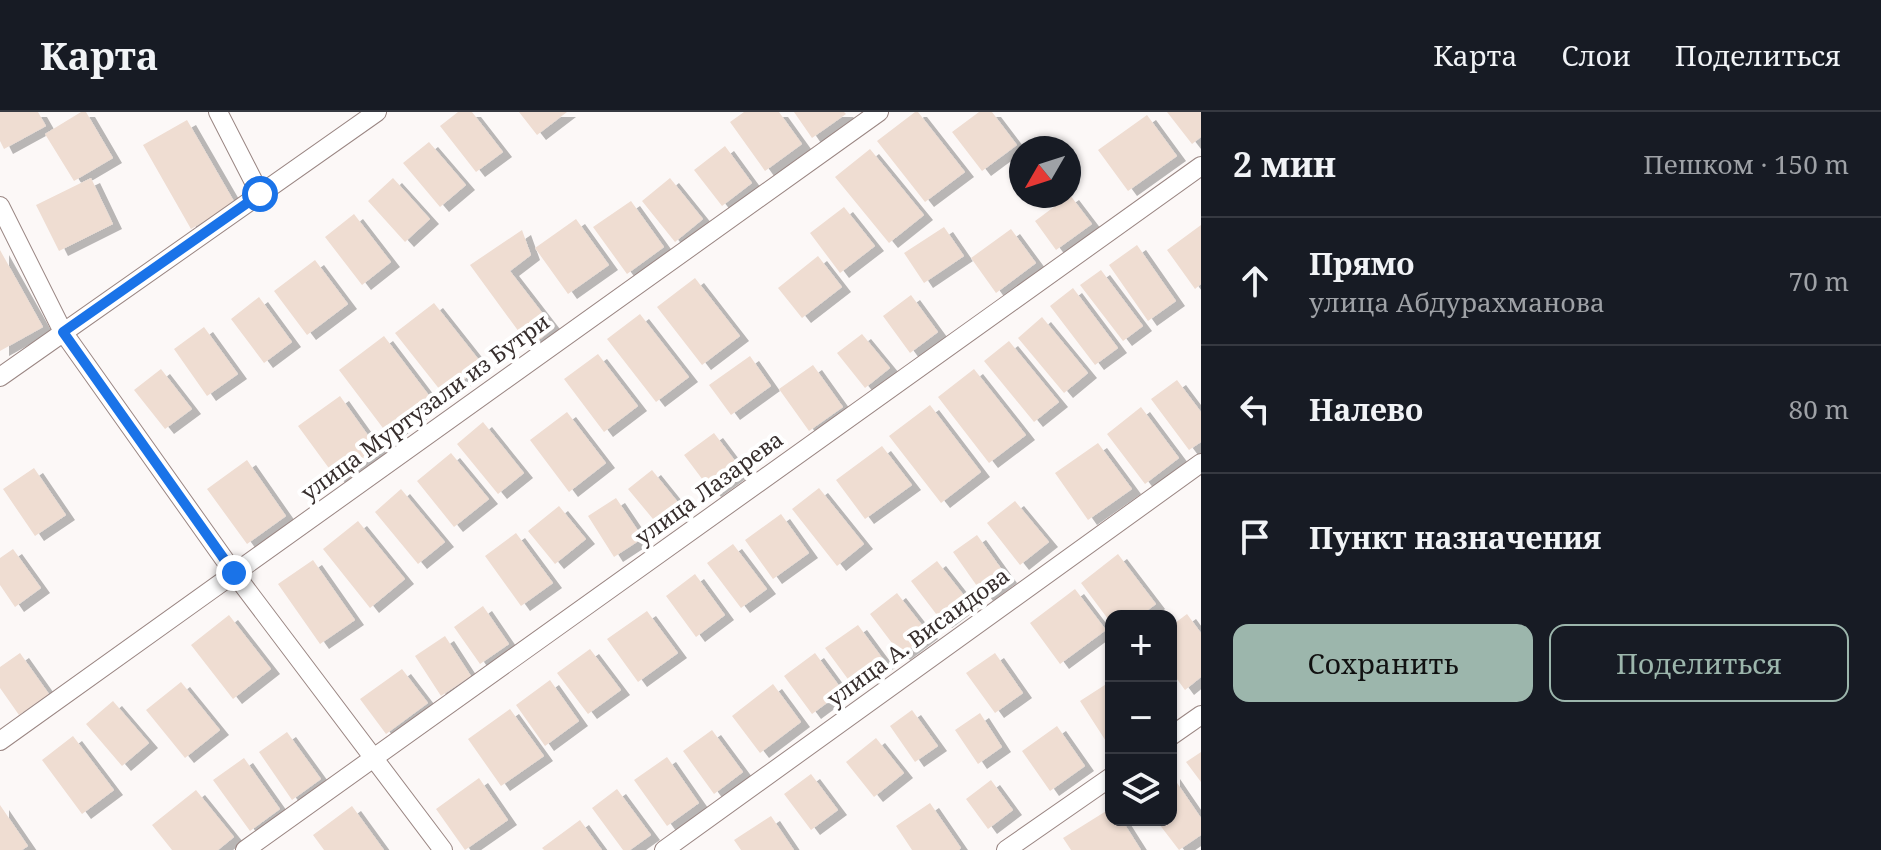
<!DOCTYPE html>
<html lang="ru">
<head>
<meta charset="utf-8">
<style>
  body { margin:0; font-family:"Noto Serif",serif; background:#20242c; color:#f1f3f6 }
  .controls { position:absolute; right:24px; bottom:24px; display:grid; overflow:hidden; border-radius:16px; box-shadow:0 2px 6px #0004 }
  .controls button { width:72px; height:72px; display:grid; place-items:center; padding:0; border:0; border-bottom:2px solid #363941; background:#171b24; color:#f1f3f6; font:40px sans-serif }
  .compass { position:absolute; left:1009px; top:24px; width:72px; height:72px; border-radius:50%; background:#171b24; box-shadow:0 2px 6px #0004; rotate:231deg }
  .stop { position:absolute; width:24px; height:24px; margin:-18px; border:6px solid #1a73e8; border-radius:50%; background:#fff }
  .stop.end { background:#1a73e8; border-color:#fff; box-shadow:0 2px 8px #0008 }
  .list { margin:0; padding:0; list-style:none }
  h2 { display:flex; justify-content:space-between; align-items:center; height:104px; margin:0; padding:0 32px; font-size:34px }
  h2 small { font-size:26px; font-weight:400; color:#9ea1a6 }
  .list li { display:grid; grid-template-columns:52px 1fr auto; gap:24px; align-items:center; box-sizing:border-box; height:128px; padding:0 32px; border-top:2px solid #363941 }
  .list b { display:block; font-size:30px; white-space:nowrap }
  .list p { margin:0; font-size:26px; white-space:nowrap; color:#9ea1a6 }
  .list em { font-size:26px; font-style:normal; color:#9ea1a6 }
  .actions { display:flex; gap:16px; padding:24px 32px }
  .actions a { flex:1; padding:18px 0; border:2px solid #9cb6ac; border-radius:16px; text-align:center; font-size:28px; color:#9cb6ac }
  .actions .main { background:#9cb6ac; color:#111 }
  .icon { flex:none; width:44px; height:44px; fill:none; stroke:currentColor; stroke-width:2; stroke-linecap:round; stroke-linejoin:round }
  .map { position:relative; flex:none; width:1201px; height:738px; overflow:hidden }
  header { display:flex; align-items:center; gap:48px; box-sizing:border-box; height:112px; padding:0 40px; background:#171b24; border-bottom:2px solid #363941 }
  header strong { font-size:38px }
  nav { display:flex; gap:44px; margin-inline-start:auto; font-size:28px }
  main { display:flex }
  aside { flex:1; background:#171b24 }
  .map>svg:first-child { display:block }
</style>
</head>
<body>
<header>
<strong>Карта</strong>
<nav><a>Карта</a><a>Слои</a><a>Поделиться</a></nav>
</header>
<main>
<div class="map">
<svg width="1201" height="738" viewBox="0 0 1201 738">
  <defs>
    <filter id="shadow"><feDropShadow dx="9" dy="5" stdDeviation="0" flood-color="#0004"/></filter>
  </defs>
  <rect width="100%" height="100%" fill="#fcf8f7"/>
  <path fill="#efddd2" filter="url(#shadow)" d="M0 0H38L46 14 4 37 0 29Z
    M81 0H86L113 46 74 69 45 22Z
    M458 0H472L503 40 476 60 440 14Z
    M519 0H567L537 23Z
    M744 0H779L802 32 765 59 730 10Z
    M794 0H844L846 2 812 26Z
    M915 0H918L965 60 925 90 877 29Z
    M979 0H992L1017 33 982 59 952 20Z
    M1167 0H1201V25L1192 32Z
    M1147 3 1177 44 1128 79 1098 38Z
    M187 8 235 91 191 117 143 33Z
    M429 30 466 73 440 95 403 51Z
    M725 34 752 71 722 94 694 58Z
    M870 37 924 103 889 131 835 65Z
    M91 66 113 112 59 139 36 93Z
    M393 66 430 107 405 130 368 89Z
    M670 66 703 107 675 130 642 89Z
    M1070 83 1092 112 1056 138 1035 109Z
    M631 89 664 135 627 162 593 115Z
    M844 95 875 134 840 161 810 121Z
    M354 102 391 150 362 173 325 125Z
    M576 107 609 153 568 182 535 136Z
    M1201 113V172L1195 177 1167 138Z
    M944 115 964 144 924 171 904 141Z
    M1011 117 1036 151 996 181 971 146Z
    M522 118 531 143 510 159 554 216 530 235 470 153Z
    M1137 133 1176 189 1148 209 1109 153Z
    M0 138 43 215 0 239Z
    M818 144 842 175 802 206 778 176Z
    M315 148 348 192 307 223 274 179Z
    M1101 158 1143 214 1123 229 1080 173Z
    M695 166 740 224 702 253 657 195Z
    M1073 176 1118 236 1095 253 1050 194Z
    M911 183 938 220 910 241 883 204Z
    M259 185 292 230 264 251 231 207Z
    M434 191 483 253 444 283 395 221Z
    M640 202 689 265 656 290 607 227Z
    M1042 205 1088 261 1064 281 1018 226Z
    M204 215 238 262 207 284 174 237Z
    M862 222 890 256 865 276 837 241Z
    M384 224 434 290 389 324 339 258Z
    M1009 229 1059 290 1034 310 984 249Z
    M598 242 638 294 604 320 564 267Z
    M750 244 771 274 731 303 709 273Z
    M813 253 843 295 809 319 779 277Z
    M161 257 192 297 165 317 134 278Z
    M974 257 1026 323 989 351 938 285Z
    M1177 268 1201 300V330L1189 338 1151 287Z
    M340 284 380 340 339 370 298 314Z
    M930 293 981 360 941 391 889 324Z
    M1141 295 1179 346 1145 372 1107 322Z
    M567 300 606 351 569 380 530 328Z
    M483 310 524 361 498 382 457 332Z
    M714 321 742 358 712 380 684 343Z
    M1098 331 1132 377 1088 408 1055 361Z
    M882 334 912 373 865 407 836 368Z
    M451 341 489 387 454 415 417 369Z
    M247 348 286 404 247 432 207 377Z
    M34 356 66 403 35 424 3 377Z
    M652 358 681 394 658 413 628 377Z
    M819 376 864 432 837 454 792 397Z
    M401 377 445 430 418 452 375 400Z
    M616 386 643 426 614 445 588 404Z
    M1015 389 1049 430 1020 453 987 411Z
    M559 394 586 427 555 452 528 419Z
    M781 402 809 441 773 467 745 428Z
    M358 409 405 467 370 496 323 437Z
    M516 421 553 471 521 494 485 444Z
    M977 423 1008 466 984 484 953 440Z
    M733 432 767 477 741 496 707 451Z
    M13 437 41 476 15 495 0 473V446Z
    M1118 442 1156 492 1140 504H1111V511L1081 471Z
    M313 448 355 508 320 532 278 472Z
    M937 449 970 491 943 511 911 469Z
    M695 462 725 503 696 525 666 484Z
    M1075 477 1106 518 1060 552 1030 511Z
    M897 481 929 522 901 543 870 502Z
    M483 494 509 532 480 552 454 515Z
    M647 499 678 541 638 570 607 527Z
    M1187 502 1201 521V565L1185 578 1171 559V514Z
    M229 503 271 557 233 587 191 533Z
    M858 513 886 551 853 574 825 536Z
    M445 524 471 564 441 584 415 544Z
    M590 537 621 578 588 602 557 561Z
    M20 541 49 582 19 603 0 576V555Z
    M815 541 843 579 812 602 784 564Z
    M995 541 1023 581 995 601 966 561Z
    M402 557 428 591 386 622 360 587Z
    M550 568 579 609 545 634 516 593Z
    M1111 569V637L1080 589Z
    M181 570 220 618 185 646 146 598Z
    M773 572 801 610 760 641 732 604Z
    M113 589 149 631 122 654 86 612Z
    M510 597 544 644 501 674 468 627Z
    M912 598 938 634 915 650 890 614Z
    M980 601 1002 635 978 652 955 618Z
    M1057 614 1085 654 1050 679 1022 639Z
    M712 618 743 660 714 682 683 639Z
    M287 620 321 667 292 688 259 640Z
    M73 624 114 678 82 702 42 648Z
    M876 626 904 661 874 685 846 650Z
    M1201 640V670L1186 650Z
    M667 645 699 691 667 714 634 668Z
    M244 646 280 697 250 719 213 668Z
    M811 662 838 698 811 718 784 682Z
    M1171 662 1201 706V723L1179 738 1156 708H1171Z
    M479 666 508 708 465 738 436 697Z
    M991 668 1013 698 988 717 966 687Z
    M617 677 651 723 630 738H623L592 696Z
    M196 678 234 725 218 738H172L152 713Z
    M930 691 961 736 959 738H912L896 714Z
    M0 693 28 734 22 738H0Z
    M352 694 384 738H324L313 723Z
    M1111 696V708H1122L1141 738H1071L1063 726Z
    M771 704 794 738H741L734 728Z
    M580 708 602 738H544L542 736Z"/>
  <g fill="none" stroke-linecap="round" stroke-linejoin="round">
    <defs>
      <path id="minor" d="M218 0 260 82
        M0 94 63 220 234 461 443 738
        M0 265 377 0
        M1171 624 1201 603
        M0 629 879 0
        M245 738 1201 54
        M664 738 1201 351
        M1006 738 1111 665"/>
    </defs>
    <use href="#minor" stroke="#9a8683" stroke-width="20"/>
    <use href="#minor" stroke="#fff" stroke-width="18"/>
  </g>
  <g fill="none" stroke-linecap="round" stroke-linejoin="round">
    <path stroke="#1a73e8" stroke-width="10" d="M234 461 63 220 260 82"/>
  </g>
  <g text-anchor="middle" stroke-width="8" stroke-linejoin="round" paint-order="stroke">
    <g font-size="22" fill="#372e2d" stroke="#fff">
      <text transform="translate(425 295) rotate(-36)" y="8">улица Муртузали из Бутри</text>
      <text transform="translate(709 376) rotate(-36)" y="8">улица Лазарева</text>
      <text transform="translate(918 525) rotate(-36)" y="8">улица А. Висаидова</text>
    </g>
  </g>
</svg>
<div class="controls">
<button>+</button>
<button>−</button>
<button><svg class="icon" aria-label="layers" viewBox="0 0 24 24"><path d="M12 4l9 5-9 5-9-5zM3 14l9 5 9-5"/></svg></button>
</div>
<svg class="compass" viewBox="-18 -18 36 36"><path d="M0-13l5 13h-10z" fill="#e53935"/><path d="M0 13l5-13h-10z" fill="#9ea1a6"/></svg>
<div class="stop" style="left:260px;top:82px"></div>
<div class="stop end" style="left:234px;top:461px"></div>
</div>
<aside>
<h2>2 мин<small>Пешком · 150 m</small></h2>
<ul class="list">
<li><svg class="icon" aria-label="ahead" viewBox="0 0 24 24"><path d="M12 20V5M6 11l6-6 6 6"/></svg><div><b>Прямо</b><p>улица Абдурахманова</p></div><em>70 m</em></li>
<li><svg class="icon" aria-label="left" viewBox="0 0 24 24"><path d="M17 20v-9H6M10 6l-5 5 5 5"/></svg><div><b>Налево</b></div><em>80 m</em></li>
<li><svg class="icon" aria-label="arrive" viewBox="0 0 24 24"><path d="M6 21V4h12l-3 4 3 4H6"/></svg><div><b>Пункт назначения</b></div></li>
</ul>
<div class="actions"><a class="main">Сохранить</a><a>Поделиться</a></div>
</aside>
</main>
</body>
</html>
